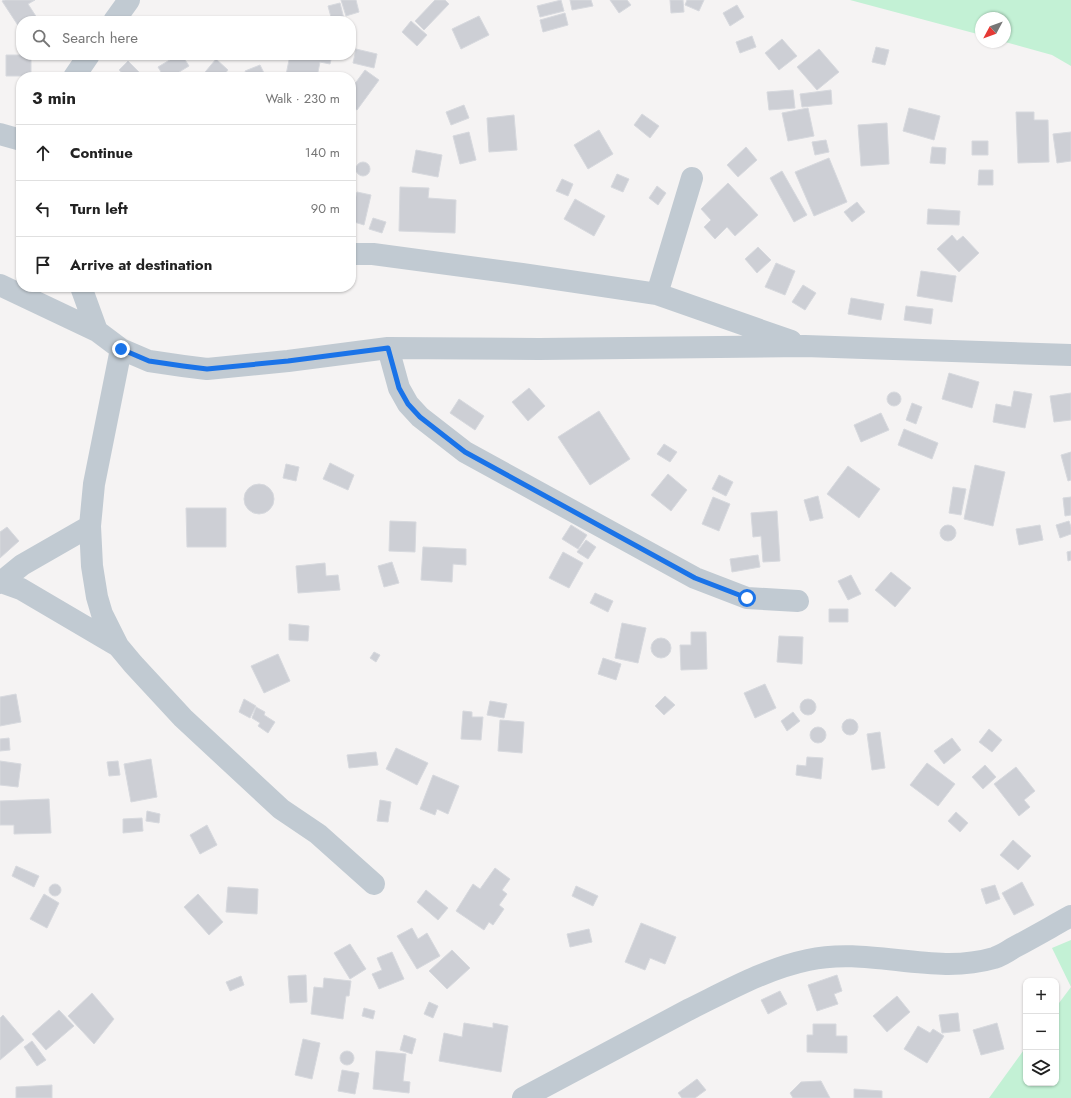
<!DOCTYPE html>
<html lang="en">
<head>
<meta charset="utf-8">
<style>
  body { margin:0; font-family:Jost,sans-serif; background:#f2f2f2; color:#222 }
  .controls { position:absolute; right:12px; bottom:12px; display:grid; overflow:hidden; border-radius:8px; box-shadow:0 1px 3px #0004 }
  .controls button { width:36px; height:36px; display:grid; place-items:center; padding:0; border:0; border-bottom:1px solid #e0e0e0; background:#fff; color:#222; font:20px sans-serif }
  .compass { position:absolute; left:975px; top:12px; width:36px; height:36px; border-radius:50%; background:#fff; box-shadow:0 1px 3px #0004; rotate:229deg }
  .stop { position:absolute; width:12px; height:12px; margin:-9px; border:3px solid #1a73e8; border-radius:50%; background:#fff }
  .stop.end { background:#1a73e8; border-color:#fff; box-shadow:0 1px 4px #0008 }
  .list { margin:0; padding:0; list-style:none }
  h2 { display:flex; justify-content:space-between; align-items:center; height:52px; margin:0; padding:0 16px; font-size:17px }
  h2 small { font-size:13px; font-weight:400; color:#767676 }
  .list li { display:grid; grid-template-columns:26px 1fr auto; gap:12px; align-items:center; box-sizing:border-box; height:56px; padding:0 16px; border-top:1px solid #e0e0e0 }
  .list b { display:block; font-size:15px; white-space:nowrap }
  .list em { font-size:13px; font-style:normal; color:#767676 }
  .icon { flex:none; width:22px; height:22px; fill:none; stroke:currentColor; stroke-width:2; stroke-linecap:round; stroke-linejoin:round }
  .map { position:relative; flex:none; width:1071px; height:1098px; overflow:hidden }
  .search { position:absolute; background:#fff; box-shadow:0 1px 3px #0004; left:16px; top:16px; width:340px; height:44px; display:flex; align-items:center; gap:10px; box-sizing:border-box; padding:0 14px; border-radius:16px; color:#767676; font-size:15px }
  .panel { position:absolute; background:#fff; box-shadow:0 1px 3px #0004; left:16px; top:72px; width:340px; height:220px; border-radius:16px }
  .map>svg:first-child { display:block }
</style>
</head>
<body>
<div class="map">
<svg width="1071" height="1098" viewBox="0 0 1071 1098">
  <rect width="100%" height="100%" fill="#f5f3f3"/>
  <path fill="#c3f1d5" d="M850 0H1071V66L1052 55 1005 42V18H981V35Z
    M1071 940V1098H989L1026 1047V1083H1056V1007L1071 987 1052 948Z"/>
  <path fill="#cdcfd5" stroke="#d7d9de" d="M5 0H35L28 4 39 21H21V30L2 1Z
    M341 0H356L359 12 346 16Z
    M435 0H445L449 4 424 30 415 21Z
    M561 0 564 11 540 17 537 6Z
    M570 0H591L593 6 572 10Z
    M610 0H627L631 5 619 13Z
    M670 0H683L684 12 671 13Z
    M687 0H704L699 11 685 5Z
    M340 3 344 19 332 21 328 6Z
    M737 5 744 17 730 26 723 13Z
    M565 13 568 25 543 32 540 20Z
    M479 16 489 35 461 49 452 29Z
    M411 21 427 35 417 46 402 32Z
    M752 36 756 47 740 53 736 42Z
    M782 39 797 56 779 70 765 53Z
    M876 47 889 50 885 65 872 62Z
    M356 49 377 54 374 68 353 63Z
    M819 49 839 72 817 90 797 67Z
    M6 55H31V76H6Z
    M178 55H182L189 66 171 77H164L158 67Z
    M290 55H332L330 64 320 62 317 77H294L286 75Z
    M216 59 228 70 222 77H201Z
    M128 61 144 77H127L119 70Z
    M260 65 266 77H248L245 71Z
    M365 70 379 80 357 110 351 106V89Z
    M793 90 795 108 769 110 767 92Z
    M831 90 832 104 802 107 800 94Z
    M464 105 469 118 451 125 446 112Z
    M808 108 814 136 788 141 782 113Z
    M909 108 940 116 934 140 903 131Z
    M1016 112H1034V120H1048L1049 162 1018 163Z
    M642 114 659 126 650 138 634 125Z
    M514 115 517 150 489 152 487 118Z
    M887 123 889 164 861 166 858 125Z
    M599 130 613 154 588 169 574 145Z
    M469 132 476 160 460 164 453 136Z
    M1071 132V161L1057 163 1053 134Z
    M826 140 829 152 815 155 812 142Z
    M972 141H988V155H972Z
    M746 147 757 160 738 177 727 165Z
    M932 147 946 148 945 164 930 163Z
    M416 150 442 155 438 177 412 172Z
    M829 158 847 202 814 216 795 172Z
    M356 169a7 7 0 1 1 14 0a7 7 0 1 1-14 0Z
    M979 170H993V185H978Z
    M782 171 807 215 794 222 770 178Z
    M617 174 629 179 623 192 611 187Z
    M562 179 573 184 568 196 556 191Z
    M728 183 758 215 735 236 727 227 715 239 704 227 711 220 701 209Z
    M657 186 666 193 658 205 649 198Z
    M400 187 429 188 428 198 456 200 455 233 399 231Z
    M357 192 371 195 364 225 351 221V215Z
    M575 199 605 216 594 236 564 219Z
    M857 202 865 212 852 222 844 212Z
    M928 209 960 211 959 225 927 224Z
    M373 218 386 222 382 233 369 229Z
    M952 235 957 241 963 236 979 253 959 272 937 249Z
    M758 247 771 260 757 273 745 259Z
    M776 263 795 271 785 295 765 287Z
    M921 271 956 276 952 302 917 296Z
    M803 285 816 293 805 310 792 302Z
    M851 298 884 304 881 320 848 314Z
    M906 306 933 309 931 324 904 320Z
    M949 373 979 382 972 408 942 399Z
    M529 388 545 406 528 421 512 402Z
    M1014 391 1032 394 1025 428 993 422 996 404 1011 407Z
    M887 399a7 7 0 1 1 14 0a7 7 0 1 1-14 0Z
    M1071 393V420L1054 422 1050 396Z
    M459 399 484 416 475 430 450 413Z
    M912 403 922 407 916 424 906 420Z
    M599 411 630 459 590 485 558 437Z
    M881 413 889 430 861 442 854 425Z
    M904 429 938 443 932 459 898 445Z
    M664 444 677 452 670 462 657 454Z
    M1071 452V480L1068 481 1061 455Z
    M330 463 354 475 348 490 323 479Z
    M286 464 299 467 296 481 283 478Z
    M975 465 1005 472 993 526 964 519Z
    M848 466 880 489 859 518 827 494Z
    M668 474 687 490 671 511 651 495Z
    M719 475 733 482 726 496 712 489Z
    M244 499a15 15 0 1 1 30 0a15 15 0 1 1-30 0Z
    M953 487 966 489 961 515 949 513Z
    M818 496 823 518 810 521 804 500Z
    M713 497 730 504 719 531 702 524Z
    M1071 497V515L1065 516 1063 498Z
    M186 508H226V547H187Z
    M777 511 780 561 763 562 761 536 753 537 751 513Z
    M390 521 416 522 415 552 389 551Z
    M1069 521 1071 527V534L1060 538 1056 525Z
    M940 533a8 8 0 1 1 16 0a8 8 0 1 1-16 0Z
    M571 525 587 535 578 549 562 539Z
    M1040 525 1043 540 1019 545 1016 529Z
    M7 527 19 541 0 558V532Z
    M586 540 596 547 588 559 577 552Z
    M423 547 466 549V565L453 564 452 582 421 580Z
    M1071 551V560L1068 561 1067 552Z
    M563 552 583 563 569 588 549 578Z
    M758 555 760 567 732 572 730 559Z
    M392 562 399 583 384 587 378 566Z
    M325 563 326 576 338 575 340 590 298 593 296 566Z
    M891 572 911 588 895 607 875 590Z
    M851 575 861 594 848 600 838 581Z
    M595 593 613 601 608 612 590 603Z
    M829 609H848V622H829Z
    M622 623 646 628 638 663 615 658Z
    M289 624 309 626 308 641 289 640Z
    M691 632H706L707 669 681 670 680 645H691Z
    M779 636 803 637 802 664 777 662Z
    M651 648a10 10 0 1 1 20 0a10 10 0 1 1-20 0Z
    M374 652 380 655 376 662 370 658Z
    M278 654 290 681 264 693 251 666Z
    M603 658 621 664 616 680 598 674Z
    M765 684 776 708 755 718 744 693Z
    M16 694 21 722 0 726V697Z
    M665 696 675 705 664 715 655 706Z
    M244 699 256 706 250 718 239 712Z
    M800 707a8 8 0 1 1 16 0a8 8 0 1 1-16 0Z
    M490 701 507 704 504 718 487 715Z
    M256 707 265 712 264 715 275 722 268 733 258 726 260 723 252 718Z
    M463 711 472 712V717H483L481 740 461 739Z
    M793 712 800 721 787 731 781 721Z
    M842 727a8 8 0 1 1 16 0a8 8 0 1 1-16 0Z
    M500 720 524 722 522 753 498 751Z
    M810 735a8 8 0 1 1 16 0a8 8 0 1 1-16 0Z
    M989 729 1002 740 992 752 979 742Z
    M880 732 885 768 872 770 867 734Z
    M9 738 10 750 0 751V739Z
    M952 738 961 750 944 764 934 751Z
    M396 748 428 763 417 785 386 769Z
    M376 752 378 765 349 768 347 755Z
    M807 757 823 758 821 779 796 775 797 765 806 766Z
    M151 759 157 797 131 802 124 764Z
    M0 761 21 764 18 787 0 785Z
    M118 761 120 775 109 776 107 762Z
    M927 763 955 784 938 806 910 785Z
    M985 765 996 777 983 789 972 777Z
    M1016 767 1035 791 1024 800 1030 807 1019 816 994 784Z
    M433 775 459 786 448 814 437 809 435 815 420 809Z
    M49 799 51 833 14 834V825H0V801Z
    M380 800 391 802 388 822 377 821Z
    M147 811 160 814 159 823 146 821Z
    M956 812 968 823 960 832 948 821Z
    M142 818 143 831 123 833V819Z
    M207 825 217 845 200 854 190 835Z
    M1013 840 1031 856 1018 870 1000 855Z
    M16 866 39 876 34 887 12 876Z
    M495 868 510 879 502 890 507 894 499 905 504 909 493 925 489 922 484 930 456 911 473 884 480 889Z
    M1022 882 1034 905 1014 915 1002 893Z
    M49 890a6 6 0 1 1 12 0a6 6 0 1 1-12 0Z
    M995 885 1000 899 986 904 981 889Z
    M576 886 598 896 593 906 572 896Z
    M228 887 258 889 257 914 226 912Z
    M426 890 448 908 438 920 417 902Z
    M44 894 59 903 47 928 30 919Z
    M198 894 223 922 209 935 184 907Z
    M641 923 676 937 665 964 650 958 645 970 625 962Z
    M412 928 418 939 427 933 440 956 417 969 397 936Z
    M589 929 592 942 570 947 567 934Z
    M350 944 366 969 350 979 334 953Z
    M452 950 470 968 447 989 429 971Z
    M392 952 404 979 379 989 372 974 382 970 377 958Z
    M306 975 307 1002 290 1003 288 976Z
    M837 975 842 991 834 994 838 1004 817 1011 808 985Z
    M241 976 244 985 230 991 226 982Z
    M324 978 351 981 349 996H346L343 1019 311 1014 314 987 323 988Z
    M780 991 787 1004 768 1014 761 1000Z
    M92 993 114 1019 94 1044 68 1016Z
    M897 996 910 1012 887 1032 873 1016Z
    M429 1002 438 1006 433 1018 424 1014Z
    M364 1008 375 1011 373 1019 362 1016Z
    M59 1010 74 1026 46 1050 32 1034Z
    M958 1013 960 1031 942 1033 939 1015Z
    M3 1015 24 1040 0 1060V1018Z
    M464 1023 493 1028V1023L508 1026 501 1072 439 1061 444 1033 462 1037Z
    M997 1023 1004 1049 981 1055 973 1030Z
    M813 1024H836V1036H847V1053L807 1052V1035H813Z
    M918 1026 930 1033 933 1029 944 1036 927 1063 904 1049Z
    M404 1035 416 1039 412 1054 400 1050Z
    M303 1039 320 1043 312 1079 295 1075Z
    M32 1041 46 1060 37 1066 24 1047Z
    M376 1051 406 1054 403 1081 410 1082 409 1093 373 1089Z
    M340 1058a7 7 0 1 1 14 0a7 7 0 1 1-14 0Z
    M342 1070 359 1073 355 1094 338 1091Z
    M697 1079 706 1090 695 1098H682L678 1093Z
    M821 1081 830 1098H793L790 1093 801 1082Z
    M52 1085V1098H16V1087Z
    M854 1089 882 1091V1098H854Z"/>
  <g fill="none" stroke-linecap="round" stroke-linejoin="round">
    <path stroke="#c1cad2" stroke-width="22" d="M114 21 129 0
      M74 77 89 55
      M0 134 21 140
      M351 254H373L522 274 657 294 791 341
      M0 285 97 331 121 349 149 361 183 366 207 369 288 361 388 348 539 349 805 346 1071 355
      M81 287 97 331
      M657 294 692 178
      M388 348 399 388 408 404 420 417 465 452 695 578 747 598 798 601
      M90 526 92 566 97 597 102 614 118 646 133 664 183 718 281 809 318 834 374 884
      M1 582 21 589 118 646
      M0 583 22 565 90 526 94 484 121 349
      M523 1098C578 1069 633 1039 688 1010 727 991 765 969 808 960 869 946 933 976 994 958 1000 956 1007 952 1013 948 1032 938 1051 927 1071 916"/>
  </g>
  <g fill="none" stroke-linecap="round" stroke-linejoin="round">
    <path stroke="#1a73e8" stroke-width="5" d="M121 349 149 361 183 366 207 369 288 361 388 348 399 388 408 404 420 417 465 452 695 578 747 598"/>
  </g>
</svg>
<div class="controls">
<button>+</button>
<button>−</button>
<button><svg class="icon" aria-label="layers" viewBox="0 0 24 24"><path d="M12 4l9 5-9 5-9-5zM3 14l9 5 9-5"/></svg></button>
</div>
<svg class="compass" viewBox="-18 -18 36 36"><path d="M0-13l5 13h-10z" fill="#e53935"/><path d="M0 13l5-13h-10z" fill="#767676"/></svg>
<div class="stop" style="left:747px;top:598px"></div>
<div class="stop end" style="left:121px;top:349px"></div>
<div class="search"><svg class="icon" aria-label="search" viewBox="0 0 24 24"><circle cx="10" cy="10" r="6"/><path d="M15 15l6 6"/></svg>Search here</div>
<section class="panel">
<h2>3 min<small>Walk · 230 m</small></h2>
<ul class="list">
<li><svg class="icon" aria-label="ahead" viewBox="0 0 24 24"><path d="M12 20V5M6 11l6-6 6 6"/></svg><div><b>Continue</b></div><em>140 m</em></li>
<li><svg class="icon" aria-label="left" viewBox="0 0 24 24"><path d="M17 20v-9H6M10 6l-5 5 5 5"/></svg><div><b>Turn left</b></div><em>90 m</em></li>
<li><svg class="icon" aria-label="arrive" viewBox="0 0 24 24"><path d="M6 21V4h12l-3 4 3 4H6"/></svg><div><b>Arrive at destination</b></div></li>
</ul>
</section>
</div>
</body>
</html>
